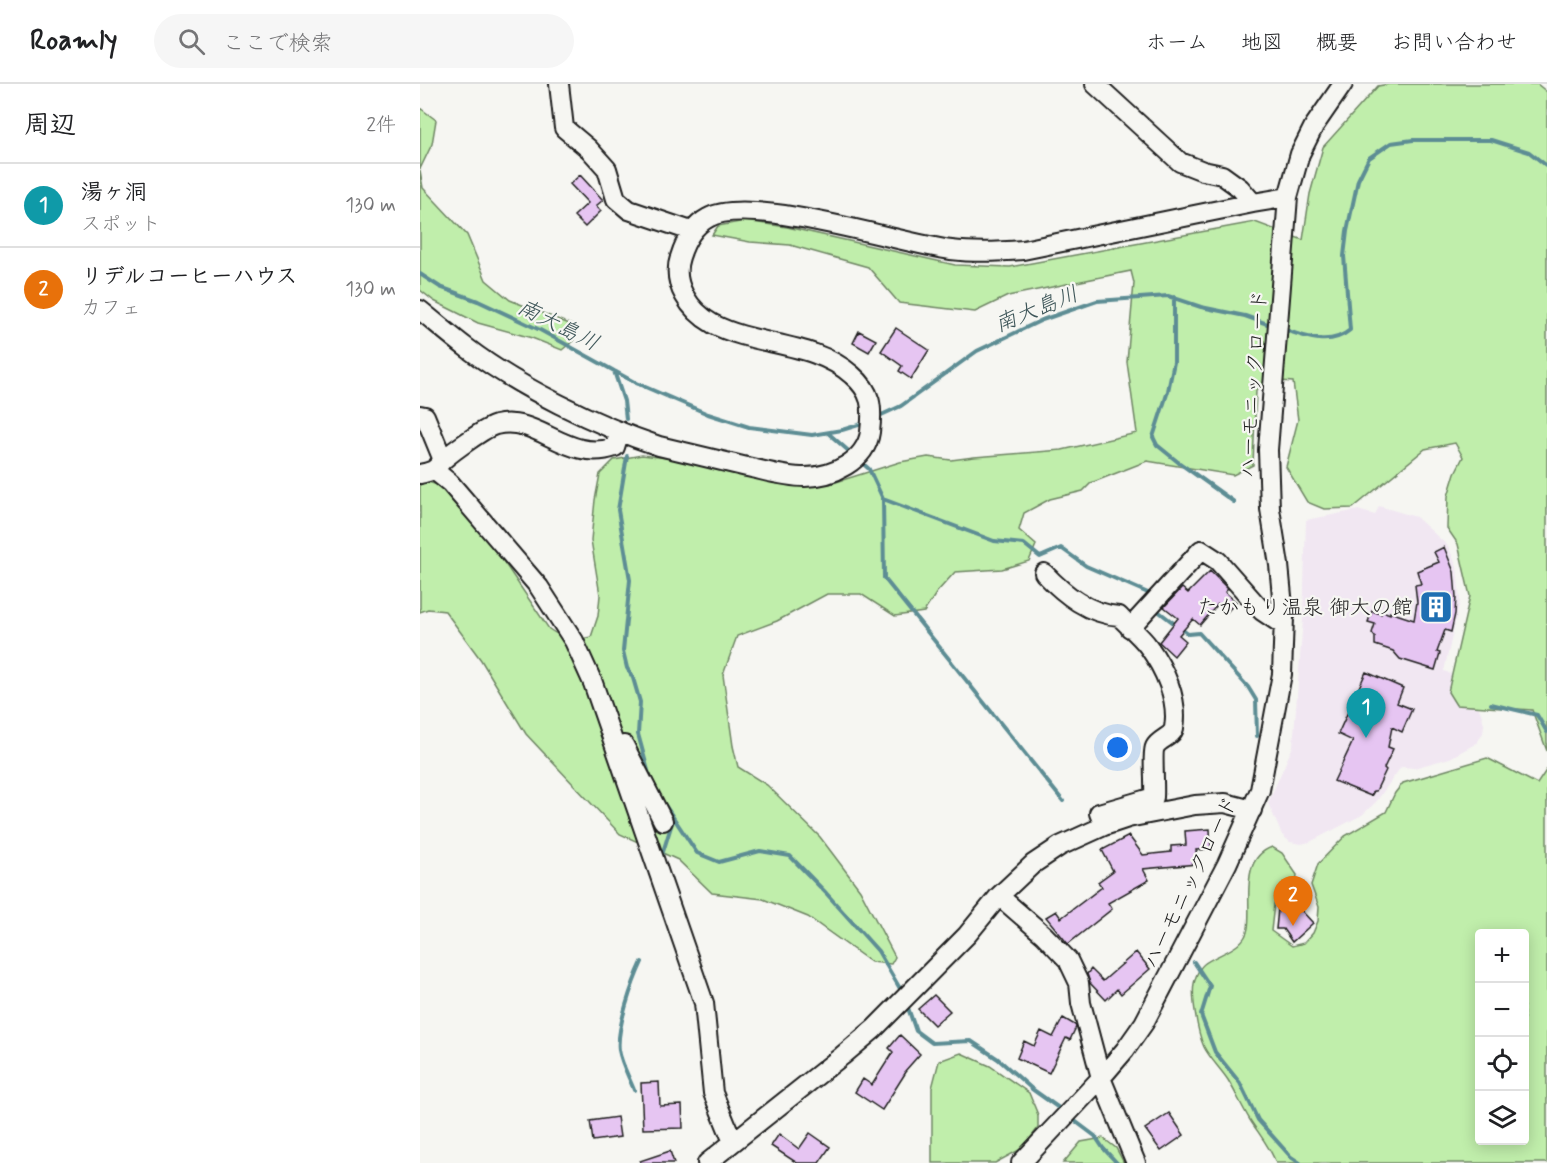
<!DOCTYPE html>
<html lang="ja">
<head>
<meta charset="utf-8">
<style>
  body { margin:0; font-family:Mynerve,"Klee One",sans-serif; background:#f6f6f6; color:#202124 }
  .controls { position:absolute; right:18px; bottom:18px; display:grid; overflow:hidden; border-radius:6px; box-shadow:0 3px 15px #0003 }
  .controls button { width:54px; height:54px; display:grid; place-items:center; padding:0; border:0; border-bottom:2px solid #e0e0e0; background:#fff; color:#202124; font:30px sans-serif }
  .you { position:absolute; left:698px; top:664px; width:21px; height:21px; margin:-15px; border:4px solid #fff; border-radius:50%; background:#1a73e8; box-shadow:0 0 0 9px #1a73e833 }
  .badge { display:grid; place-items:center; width:39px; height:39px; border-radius:50%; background:#1f6fb2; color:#fff; font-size:20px; font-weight:700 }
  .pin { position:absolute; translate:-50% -50px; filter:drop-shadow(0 2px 3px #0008) }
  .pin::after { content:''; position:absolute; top:32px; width:21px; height:18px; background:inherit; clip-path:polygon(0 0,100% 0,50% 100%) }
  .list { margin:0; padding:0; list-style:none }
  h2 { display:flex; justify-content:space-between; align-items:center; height:78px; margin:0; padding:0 24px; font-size:26px }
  h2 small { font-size:20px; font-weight:400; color:#757577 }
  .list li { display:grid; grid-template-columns:39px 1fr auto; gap:18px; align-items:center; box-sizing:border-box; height:84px; padding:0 24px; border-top:2px solid #e0e0e0 }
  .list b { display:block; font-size:22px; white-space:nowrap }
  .list p { margin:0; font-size:20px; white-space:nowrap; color:#757577 }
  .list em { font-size:20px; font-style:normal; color:#757577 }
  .icon { flex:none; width:33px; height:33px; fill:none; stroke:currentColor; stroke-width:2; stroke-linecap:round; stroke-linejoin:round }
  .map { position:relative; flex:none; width:1127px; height:1079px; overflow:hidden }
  header { display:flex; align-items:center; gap:36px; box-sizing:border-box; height:84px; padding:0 30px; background:#fff; border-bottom:2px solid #e0e0e0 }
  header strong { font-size:28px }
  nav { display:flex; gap:33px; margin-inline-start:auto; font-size:21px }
  .search { width:420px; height:54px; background:#f6f6f6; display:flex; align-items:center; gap:15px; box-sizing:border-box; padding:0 21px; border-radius:33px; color:#757577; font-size:22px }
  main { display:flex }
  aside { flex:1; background:#fff }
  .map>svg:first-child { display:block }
</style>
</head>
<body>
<header>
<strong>Roamly</strong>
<div class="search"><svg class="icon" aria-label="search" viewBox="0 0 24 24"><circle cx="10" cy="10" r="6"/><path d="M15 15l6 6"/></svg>ここで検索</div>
<nav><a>ホーム</a><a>地図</a><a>概要</a><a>お問い合わせ</a></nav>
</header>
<main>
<aside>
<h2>周辺<small>2件</small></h2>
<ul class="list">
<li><span class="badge" style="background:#0f9aa8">1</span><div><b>湯ヶ洞</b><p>スポット</p></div><em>130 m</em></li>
<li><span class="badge" style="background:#e8710a">2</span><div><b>リデルコーヒーハウス</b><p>カフェ</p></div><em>130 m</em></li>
</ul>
</aside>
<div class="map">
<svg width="1127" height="1079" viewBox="0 0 1127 1079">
  <rect width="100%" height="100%" fill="#f6f6f2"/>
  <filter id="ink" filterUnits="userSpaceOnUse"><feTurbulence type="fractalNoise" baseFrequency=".0167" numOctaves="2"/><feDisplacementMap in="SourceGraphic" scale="12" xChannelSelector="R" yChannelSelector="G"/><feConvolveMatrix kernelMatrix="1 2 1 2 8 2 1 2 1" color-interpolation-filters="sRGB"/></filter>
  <g filter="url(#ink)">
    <path fill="#f1e7f2" d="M959 422 996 433 1028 462 1037 483 1040 517 1024 587 1029 589 1044 601 1054 614 1061 629 1064 640 1063 649 1057 659 1030 674 994 684 981 683 956 718 942 731 890 758 881 760 870 758 862 751 848 719 873 662 883 535 886 436 938 426 955 431Z"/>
    <path fill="#c0eeab" stroke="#6e8564" stroke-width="1.5" fill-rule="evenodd" d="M969 0H1117L1127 8V667L1112 626 1036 621 1028 608 1050 512 1038 460 1027 444 1028 412 1035 389 1043 373 1035 359 1005 365 933 424 904 425 887 418 866 383 878 336 873 298 846 296 836 306 833 381 813 391 727 377 671 399 663 407 630 415 604 429 599 446 616 461 609 477 582 485 535 488 517 508 504 528 475 532 441 510H407L357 537 317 552 303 591 313 662 318 683 347 701 400 753 440 806 475 873 471 880 451 878 388 833 343 815 292 809 258 776 200 750 106 650 61 576 25 527 8 525 0 528V395L20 402 34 413 69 456 129 545C143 555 155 557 171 553L178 532 180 511 171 456 175 416 180 390 194 376 222 371 271 377 332 392 410 400 480 378 508 373 531 376 554 373 642 366 717 349 707 278 714 199 711 187 588 212 555 228 479 219 448 183 370 161 330 158 292 151 298 142 325 137 367 143 535 181 590 183 835 138 883 156 890 110 903 63 958 2Z
      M0 24 16 36 12 60 0 85Z
      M0 86 3 104 47 151 66 196 90 216 152 241 154 256 142 266 112 254 58 239 14 217 0 206Z
      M1067 674 1117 700 1127 685V1079H856C850 1063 839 1050 830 1036 822 1023 816 1009 808 996 801 985 790 975 784 963 778 950 770 909 775 896 776 891 780 883 784 880 798 869 825 865 828 844 832 817 819 775 852 763L862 769 877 791 876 799 867 806 860 809 854 820 851 847 872 862 884 859 893 849 898 837 899 823 891 801 898 780 925 752 966 728 975 709 983 699ZM1060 850H1104V1056H1060Z
      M541 969 570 982 609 1009 618 1031V1044L603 1064 575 1079H512V1004L519 977Z
      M683 1054 696 1064 704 1079H643L661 1058Z"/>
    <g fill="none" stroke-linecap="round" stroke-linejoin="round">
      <path stroke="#5d8d94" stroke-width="4" d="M0 190 20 203 58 217 120 246 216 299 288 330 329 343 392 351 422 346 445 339
        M754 213V278L748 307 733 353 737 361 758 378 814 418
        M863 245C885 253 910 263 930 246L924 172 927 147 938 96 949 74 971 59 993 56H1071L1109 68 1127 82
        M194 287 204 317 206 335
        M457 333 481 322 557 267 622 236 677 217 748 212 781 223 825 232 853 242
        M408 349 432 370
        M207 372 198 426 210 496 203 567 207 584 213 594 220 618 218 650 230 694
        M440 377 449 385 463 415 464 494 643 717
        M463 415 574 457 604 460 620 473 641 464 666 482 728 509
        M738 527 768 550 779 549 828 603 836 616 837 652
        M1071 620 1117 631 1127 648
        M245 721 277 769 299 778 340 767 370 772 406 809 458 867 482 908
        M242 771 253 736
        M774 878 790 902 781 931 795 968 820 999 838 1036 871 1073 880 1079
        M487 921 496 947 512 959 551 957 578 975 612 1005 643 1027
        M214 1006C209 993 201 979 199 966 196 945 213 897 222 878
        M651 1034 675 1052 683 1064 697 1079"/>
    </g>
    <path fill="#e6c5f2" stroke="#1c1c1c" stroke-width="1.5" d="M160 91 183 116 176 122 181 127 165 143 154 132 168 119 150 100Z
      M476 244 509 266 491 295 479 287 482 282 461 267Z
      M439 247 456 256 449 268 433 259Z
      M1024 463 1034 488 1036 513 1035 530 1031 548 1025 546 1017 568 1020 569 1015 586 980 575 973 567 955 561V553L952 549 955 540 948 538 952 527 961 530 962 527 970 530V528L994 536 997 518 995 501 1001 500 997 487 1019 478 1014 468Z
      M790 487 808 505 805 508 816 518 807 528 798 520 780 541 773 535 759 551 766 557 754 572 739 558 758 534 744 523 762 504 768 509Z
      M946 588 983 604 977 619 992 625 982 648 972 643 968 663 973 665 964 684 966 686 956 707H954L951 712 914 697 933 657 918 650Z
      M790 745 791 765 776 766 777 780 723 785 729 796 688 819 692 825 648 860 626 833 636 827 641 834 682 803 678 798 693 787 682 766 709 752 723 771 751 768V762L766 761 765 747Z
      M858 825H880L893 839 872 858 863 845H856Z
      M716 868 730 885 701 910 697 905 686 916 670 899 667 890 671 885 683 897Z
      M514 911 530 927 514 941 498 925Z
      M643 934 655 941 656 943 650 956 646 954 629 989 597 974 604 957 614 962 621 947 633 953Z
      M480 951 500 970 485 987 486 988 462 1026 435 1008 443 995 452 1001 473 968 469 964Z
      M239 998 240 1022 262 1021 263 1044 223 1045 221 999Z
      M749 1029 764 1051 741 1067 725 1045Z
      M197 1033 200 1053 173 1057 170 1037Z
      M390 1049 410 1063 399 1079H377L351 1062 359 1050 379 1065Z
      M250 1067 254 1079H220V1077Z"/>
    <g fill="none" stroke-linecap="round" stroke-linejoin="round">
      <defs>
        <path id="minor" d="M139 0 144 44 169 65 187 85 196 115 209 126 271 147
          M675 0 760 78 783 87 802 91 820 104 833 119
          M0 226C15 238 31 252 47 264 98 303 178 342 239 362 269 369 298 376 327 383 346 387 365 393 385 393 412 393 446 377 450 348 453 323 452 308 432 291 394 257 337 263 293 240 270 227 251 200 260 173 265 157 273 142 288 134 328 110 479 159 531 166 555 169 579 168 603 166L833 119 868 113
          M0 331 5 332 23 376
          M14 386 30 399 119 503 154 557 173 599 284 919 293 1009 313 1058
          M0 390C4 389 10 388 13 386 17 384 20 379 23 376 32 368 66 343 76 341 117 330 148 380 195 363L200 347
          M624 489C645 511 669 530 699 532 708 542 720 551 728 562 744 584 759 615 754 644 752 653 739 655 735 663 732 669 735 703 734 713L679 729 684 742
          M710 544 781 466 798 477 842 527 863 541
          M204 661 243 737
          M579 812 624 851 648 876 659 899 661 919 681 994 716 1079
          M287 1079 422 972 454 945 547 851 579 812 613 780 640 762 684 742 708 734 775 721 805 719 832 726
          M601 1079 681 994 705 966 724 939 807 780 840 706 862 590 864 533 859 481 850 425 848 366 868 113 880 70 894 42 923 0"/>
      </defs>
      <use href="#minor" stroke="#1c1c1c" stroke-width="22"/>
      <use href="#minor" stroke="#f6f6f2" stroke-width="18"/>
    </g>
  </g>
  <defs>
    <symbol id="building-square" viewBox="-11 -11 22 22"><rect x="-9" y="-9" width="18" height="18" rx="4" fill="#1f6fb2" stroke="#f6f6f2"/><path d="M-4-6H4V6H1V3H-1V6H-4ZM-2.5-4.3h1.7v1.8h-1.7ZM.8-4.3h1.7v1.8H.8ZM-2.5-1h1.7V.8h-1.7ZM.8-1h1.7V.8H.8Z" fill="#fff"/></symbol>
  </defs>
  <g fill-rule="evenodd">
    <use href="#building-square" x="997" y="504" width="38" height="38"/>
  </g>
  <g text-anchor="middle" stroke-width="4.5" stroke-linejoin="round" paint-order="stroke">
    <g font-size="21" fill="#1c1c1c" stroke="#f6f6f2">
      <text transform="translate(833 300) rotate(-86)" y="7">ハーモニックロード</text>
      <text transform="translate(770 798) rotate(-64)" y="7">ハーモニックロード</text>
    </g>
    <g font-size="21" fill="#1c1c1c" stroke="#f6f6f2" text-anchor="end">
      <text x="993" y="530">たかもり温泉 御大の館</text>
    </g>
    <g font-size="22" font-style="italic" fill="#3d5558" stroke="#f6f6f2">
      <text transform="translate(616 224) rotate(-22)" y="8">南大島川</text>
      <text transform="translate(139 240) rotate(27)" y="8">南大島川</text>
    </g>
  </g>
</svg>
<div class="controls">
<button>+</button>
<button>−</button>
<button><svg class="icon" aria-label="locate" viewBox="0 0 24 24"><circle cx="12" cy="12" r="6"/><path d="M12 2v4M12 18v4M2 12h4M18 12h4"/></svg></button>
<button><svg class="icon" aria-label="layers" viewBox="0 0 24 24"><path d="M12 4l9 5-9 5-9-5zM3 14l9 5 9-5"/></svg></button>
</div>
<div class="you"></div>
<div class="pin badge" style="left:946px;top:654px;background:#0f9aa8">1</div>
<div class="pin badge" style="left:873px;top:842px;background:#e8710a">2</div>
</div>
</main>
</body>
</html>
